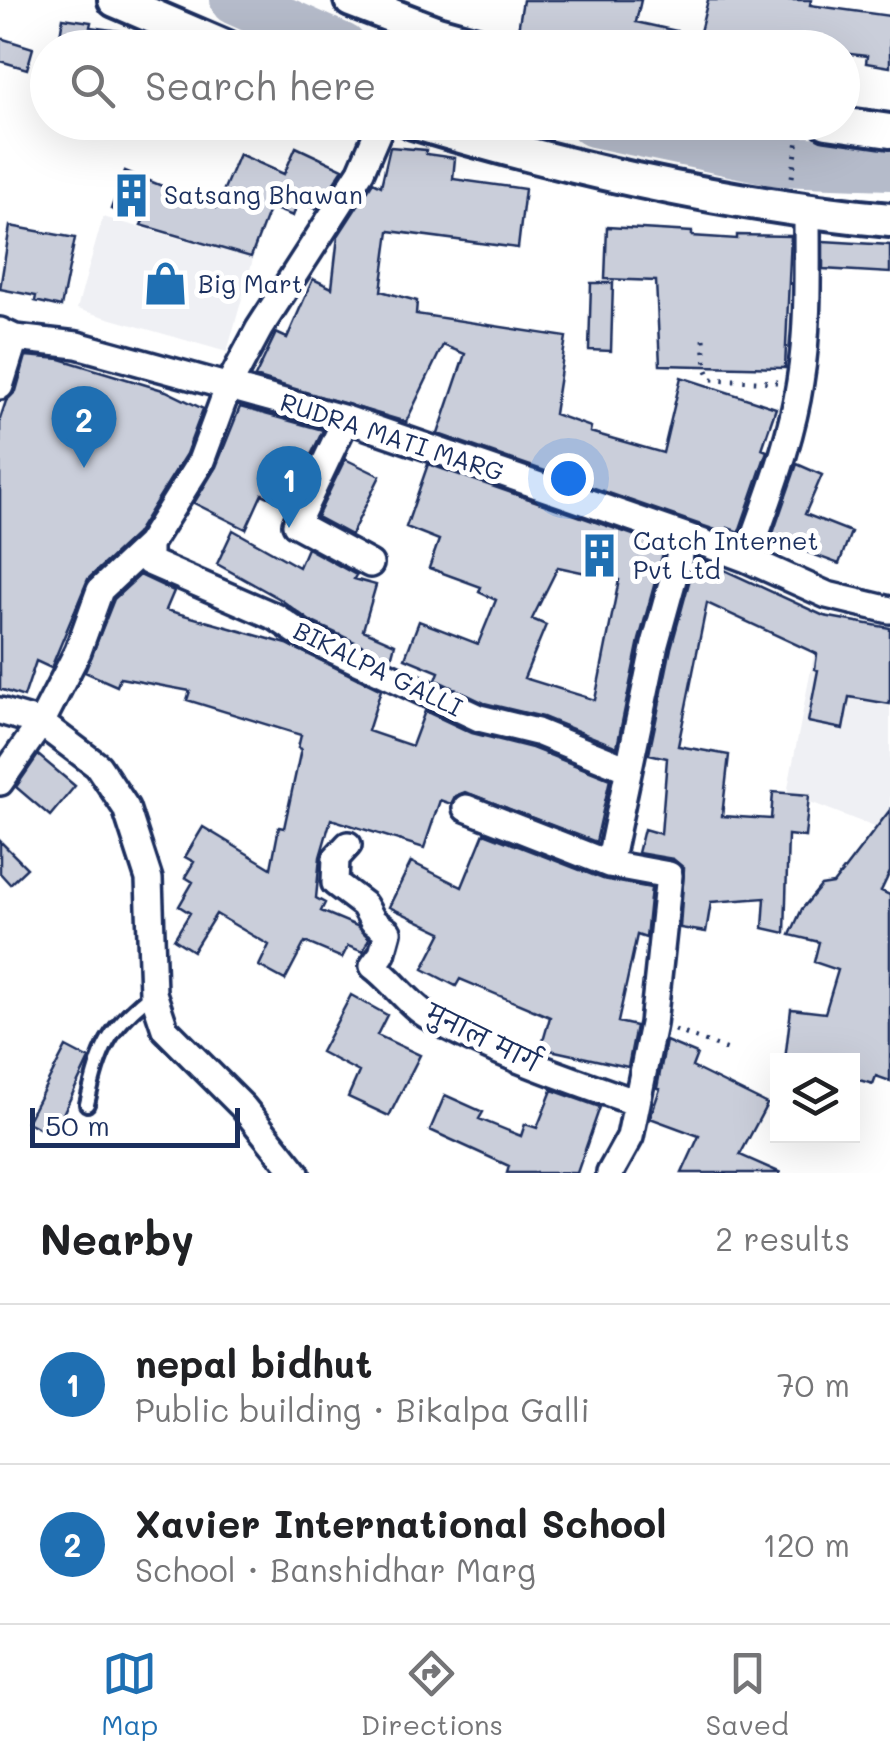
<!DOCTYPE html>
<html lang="en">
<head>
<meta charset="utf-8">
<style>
  body { margin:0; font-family:Mali,"Playpen Sans Deva",sans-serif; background:#f2f2f2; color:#202124 }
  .controls { position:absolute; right:30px; bottom:30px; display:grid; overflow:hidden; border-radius:0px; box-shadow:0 10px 40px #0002 }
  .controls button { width:90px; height:90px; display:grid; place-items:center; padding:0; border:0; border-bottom:2px solid #e0e0e0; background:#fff; color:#202124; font:50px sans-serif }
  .scale { position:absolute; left:30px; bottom:25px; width:210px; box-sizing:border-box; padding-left:10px; border:5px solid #1b2f5e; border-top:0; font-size:28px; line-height:35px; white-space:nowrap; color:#1b2f5e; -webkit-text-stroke:8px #fff; paint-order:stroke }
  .you { position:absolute; left:568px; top:478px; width:35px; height:35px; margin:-25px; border:8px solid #fff; border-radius:50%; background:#1a73e8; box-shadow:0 0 0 15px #1a73e833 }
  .badge { display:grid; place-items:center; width:65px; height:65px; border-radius:50%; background:#1f6fb2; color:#fff; font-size:32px; font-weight:700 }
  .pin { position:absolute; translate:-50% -82px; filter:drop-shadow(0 2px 5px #0008) }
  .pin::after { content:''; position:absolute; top:52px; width:35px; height:30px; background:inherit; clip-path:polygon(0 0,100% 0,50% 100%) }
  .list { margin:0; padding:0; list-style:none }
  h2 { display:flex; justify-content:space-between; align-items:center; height:130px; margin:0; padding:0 40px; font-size:42px }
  h2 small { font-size:32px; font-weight:400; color:#757577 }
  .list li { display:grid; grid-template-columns:65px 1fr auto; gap:30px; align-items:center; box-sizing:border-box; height:160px; padding:0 40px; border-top:2px solid #e0e0e0 }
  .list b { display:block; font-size:38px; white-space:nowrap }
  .list p { margin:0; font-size:32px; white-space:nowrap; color:#757577 }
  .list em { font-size:32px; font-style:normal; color:#757577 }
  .icon { flex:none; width:55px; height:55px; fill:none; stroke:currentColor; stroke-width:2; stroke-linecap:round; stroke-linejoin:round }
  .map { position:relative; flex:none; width:890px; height:1173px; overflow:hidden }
  .search { position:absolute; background:#fff; box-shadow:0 10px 40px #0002; left:30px; right:30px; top:30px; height:110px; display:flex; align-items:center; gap:25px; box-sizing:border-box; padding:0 35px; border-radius:55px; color:#757577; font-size:38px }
  .sheet { height:450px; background:#fff }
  nav { display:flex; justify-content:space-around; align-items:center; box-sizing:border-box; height:140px; border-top:2px solid #e0e0e0; background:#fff; font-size:28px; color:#757577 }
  nav a { display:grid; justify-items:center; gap:5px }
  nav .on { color:#1f6fb2 }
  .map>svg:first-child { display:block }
</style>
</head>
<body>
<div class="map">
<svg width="890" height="1173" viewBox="0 0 890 1173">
  <rect width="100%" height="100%" fill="#fff"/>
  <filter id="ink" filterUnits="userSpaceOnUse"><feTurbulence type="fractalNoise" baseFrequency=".01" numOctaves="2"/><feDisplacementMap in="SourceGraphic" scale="20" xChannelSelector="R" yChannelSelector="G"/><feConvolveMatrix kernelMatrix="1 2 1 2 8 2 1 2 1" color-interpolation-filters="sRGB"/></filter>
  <g filter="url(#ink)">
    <path fill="#eff0f4" d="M103 217 253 259 227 352 77 309Z
      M819 628 890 650V833L787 793Z"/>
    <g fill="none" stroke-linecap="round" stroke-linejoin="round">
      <path stroke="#b5bbca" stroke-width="50" d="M235 0 342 48
        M594 122 778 161 890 165"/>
    </g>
    <path fill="#caceda" stroke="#1b2f5e" stroke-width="2.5" fill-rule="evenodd" d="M523 0H641L636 22 699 36 708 0H811L810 5 890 16V67L866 63 867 56 842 53V48H652L632 43 631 48H627L568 35 567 45 517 36Z
      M63 18 91 22 90 27 142 34 141 48H58Z
      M0 38 33 48 27 69 0 61Z
      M296 147 343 169 317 209 298 202 293 216 270 207 251 257 141 225 143 221 111 209 125 171 216 208 239 154 284 174Z
      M390 147 426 150V154L455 158 453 179 525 189 518 248 389 231 381 291 417 301 416 314 566 337 554 414 591 427 590 432 663 453 681 377 776 408 762 449 767 451 739 532 728 528 727 534 438 434 465 354 443 345 406 422 255 377 276 333 287 338 313 279 332 288 338 236 373 182 381 186Z
      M10 226 75 238 61 307 35 301 36 296 0 289Z
      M607 227 692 232V236L737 239V235L791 236 785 368 660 365 656 281 605 279Z
      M823 241 890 245V273L823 269Z
      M591 283H613L611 351 589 350Z
      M26 356 60 359 166 391 203 409 186 454 136 534 88 579 51 668 36 661 24 697 0 689V419L6 401 16 391Z
      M240 407 323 430 287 505 262 494 246 529 194 503 216 467Z
      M345 459 380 476 351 535 317 517Z
      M428 464 665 546 639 640 617 747 543 717 484 703 436 680 439 672 405 658 419 621 478 644 496 600 479 592 481 587 429 568 439 540 406 527ZM558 567 619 580 595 700 524 678 546 625 532 619Z
      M797 464 822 475 805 514 851 532 839 564 771 539Z
      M233 530 299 567 307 548 356 575 354 579 376 585 363 630 395 644 391 659 310 621 280 599 217 564Z
      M696 557 824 616 890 628V704L849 697 843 729 808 722 818 670 815 669 817 654 707 603 678 746 729 755 722 816 771 819 773 792 809 795 805 837 788 835 785 933 763 928 765 898 711 902 706 932 680 928 684 868 673 859 638 853 644 829 661 834 667 758 649 754 671 648Z
      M140 575 174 591 166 610 287 644 381 690 368 731 412 746 425 711 472 733 532 748 610 779 596 842 465 792 455 796 451 804 440 800 424 848 331 819 320 857 316 898 325 903 321 911 357 926 369 938 363 952 348 946 342 958 305 942 285 980 259 966 269 945 216 914 193 951 174 939 190 913 179 906 193 882 185 877 194 862 185 857 203 827 271 868 279 827 284 828 301 749 298 748 301 735 187 700 190 691 120 678 117 686 85 672 114 599Z
      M38 755 75 786 50 816 16 787Z
      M890 810V872L881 891 890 895V1081L876 1076 873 1084 852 1078V1060H785L791 1009 825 1013 838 970 814 962 819 942 790 935 802 909 821 886 833 884Z
      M484 833 603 879 651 888 646 938 637 935 618 1022 636 1026 628 1067 541 1048 550 1017 460 979 456 986 423 969 442 932 389 907 411 862 462 887Z
      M0 841 27 868 10 884 0 873Z
      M351 995 387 1015 377 1035 420 1055 389 1116 348 1097 359 1072 321 1052Z
      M666 1041 697 1054 692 1067 767 1104 740 1155 781 1173H682L699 1136 650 1118 660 1089 657 1088Z
      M66 1047 89 1059 53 1135 27 1122Z
      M552 1090 600 1107 577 1173H507L509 1166 430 1130 445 1095 483 1112 479 1119 521 1136 525 1124 537 1128Z"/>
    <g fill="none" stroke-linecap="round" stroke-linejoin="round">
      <defs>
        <path id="service" d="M87 1104C100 1048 107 1029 153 993"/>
        <path id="minor" d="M0 331 15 338 77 345 346 419 685 536 747 559 827 595 890 610
          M0 386 15 338
          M346 419 296 524 370 564
          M149 544V562L276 617 302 635 479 718 537 732 628 769
          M747 559C767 501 791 443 800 382 809 326 807 269 807 212
          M0 711 41 723 98 766 126 808 149 879 153 993 165 1029 243 1107 296 1173
          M0 782 41 723 78 651 100 590 149 544 201 461 229 385 259 329 361 171 382 122
          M466 808 609 864
          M348 845 336 858 335 883 364 905 373 921 388 932 382 954 373 966C392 980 411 1007 430 1017 494 1054 567 1078 637 1103
          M610 1173 630 1137 653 1024 669 875 609 864 655 644 685 536"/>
        <path id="tertiary" d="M115 0 227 48
          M351 0 437 33 491 48
          M413 122C569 169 728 205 890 220
          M827 122 890 131"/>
      </defs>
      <use href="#service" stroke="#1b2f5e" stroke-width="20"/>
      <use href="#minor" stroke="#1b2f5e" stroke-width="32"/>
      <use href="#tertiary" stroke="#1b2f5e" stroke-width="40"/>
      <path stroke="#1b2f5e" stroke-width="5" stroke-dasharray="2.5 8" stroke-linecap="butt" d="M792 177 799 134
        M704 339 706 368 711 379 777 382
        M675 1030 728 1050"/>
      <use href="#service" stroke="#fff" stroke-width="12"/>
      <use href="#minor" stroke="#fff" stroke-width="25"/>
      <use href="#tertiary" stroke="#fff" stroke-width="32"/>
    </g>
  </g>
  <defs>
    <symbol id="building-bare" viewBox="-9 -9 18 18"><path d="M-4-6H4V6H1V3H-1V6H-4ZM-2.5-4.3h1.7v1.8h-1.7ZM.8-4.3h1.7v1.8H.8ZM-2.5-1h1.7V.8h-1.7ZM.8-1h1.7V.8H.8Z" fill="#1f6fb2" stroke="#fff" stroke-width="2.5" paint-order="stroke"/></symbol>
    <symbol id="shop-bare" viewBox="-9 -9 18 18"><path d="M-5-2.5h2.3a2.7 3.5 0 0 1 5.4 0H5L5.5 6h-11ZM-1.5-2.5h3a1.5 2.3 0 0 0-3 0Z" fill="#1f6fb2" stroke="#fff" stroke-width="2.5" paint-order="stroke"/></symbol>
  </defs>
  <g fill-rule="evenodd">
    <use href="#building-bare" x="100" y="164" width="63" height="63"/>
    <use href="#shop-bare" x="134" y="252" width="63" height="63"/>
    <use href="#building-bare" x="568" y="524" width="63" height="63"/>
  </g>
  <g text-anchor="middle" stroke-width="10" stroke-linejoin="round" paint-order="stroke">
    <g font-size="25" fill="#1b2f5e" stroke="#fff" text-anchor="start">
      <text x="164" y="204">Satsang Bhawan</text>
      <text x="198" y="293">Big Mart</text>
      <text x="633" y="550">Catch Internet<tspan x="633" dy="29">Pvt Ltd</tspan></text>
    </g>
    <g font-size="25" fill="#1b2f5e" stroke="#fff">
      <text transform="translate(392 437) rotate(18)" y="9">RUDRA MATI MARG</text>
      <text transform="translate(378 669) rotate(26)" y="9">BIKALPA GALLI</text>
      <text transform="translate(483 1038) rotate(26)" y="9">मुनाल मार्ग</text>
    </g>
  </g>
</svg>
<div class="controls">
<button><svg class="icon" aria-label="layers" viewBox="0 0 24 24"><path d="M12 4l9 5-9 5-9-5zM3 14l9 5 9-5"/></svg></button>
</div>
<div class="scale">50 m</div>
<div class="you"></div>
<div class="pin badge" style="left:289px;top:528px">1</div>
<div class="pin badge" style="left:84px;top:468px">2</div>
<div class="search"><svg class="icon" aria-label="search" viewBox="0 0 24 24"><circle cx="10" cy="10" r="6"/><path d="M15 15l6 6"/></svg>Search here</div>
</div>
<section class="sheet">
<h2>Nearby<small>2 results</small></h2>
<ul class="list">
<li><span class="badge">1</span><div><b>nepal bidhut</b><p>Public building · Bikalpa Galli</p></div><em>70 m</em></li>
<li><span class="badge">2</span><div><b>Xavier International School</b><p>School · Banshidhar Marg</p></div><em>120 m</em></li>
</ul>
</section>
<nav>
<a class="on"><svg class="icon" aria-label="map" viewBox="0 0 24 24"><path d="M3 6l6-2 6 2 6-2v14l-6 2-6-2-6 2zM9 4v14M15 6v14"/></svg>Map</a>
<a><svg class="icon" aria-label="directions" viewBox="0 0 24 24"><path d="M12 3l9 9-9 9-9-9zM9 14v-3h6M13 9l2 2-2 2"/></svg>Directions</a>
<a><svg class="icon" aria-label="saved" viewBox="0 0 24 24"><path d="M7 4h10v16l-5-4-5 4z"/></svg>Saved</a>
</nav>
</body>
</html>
